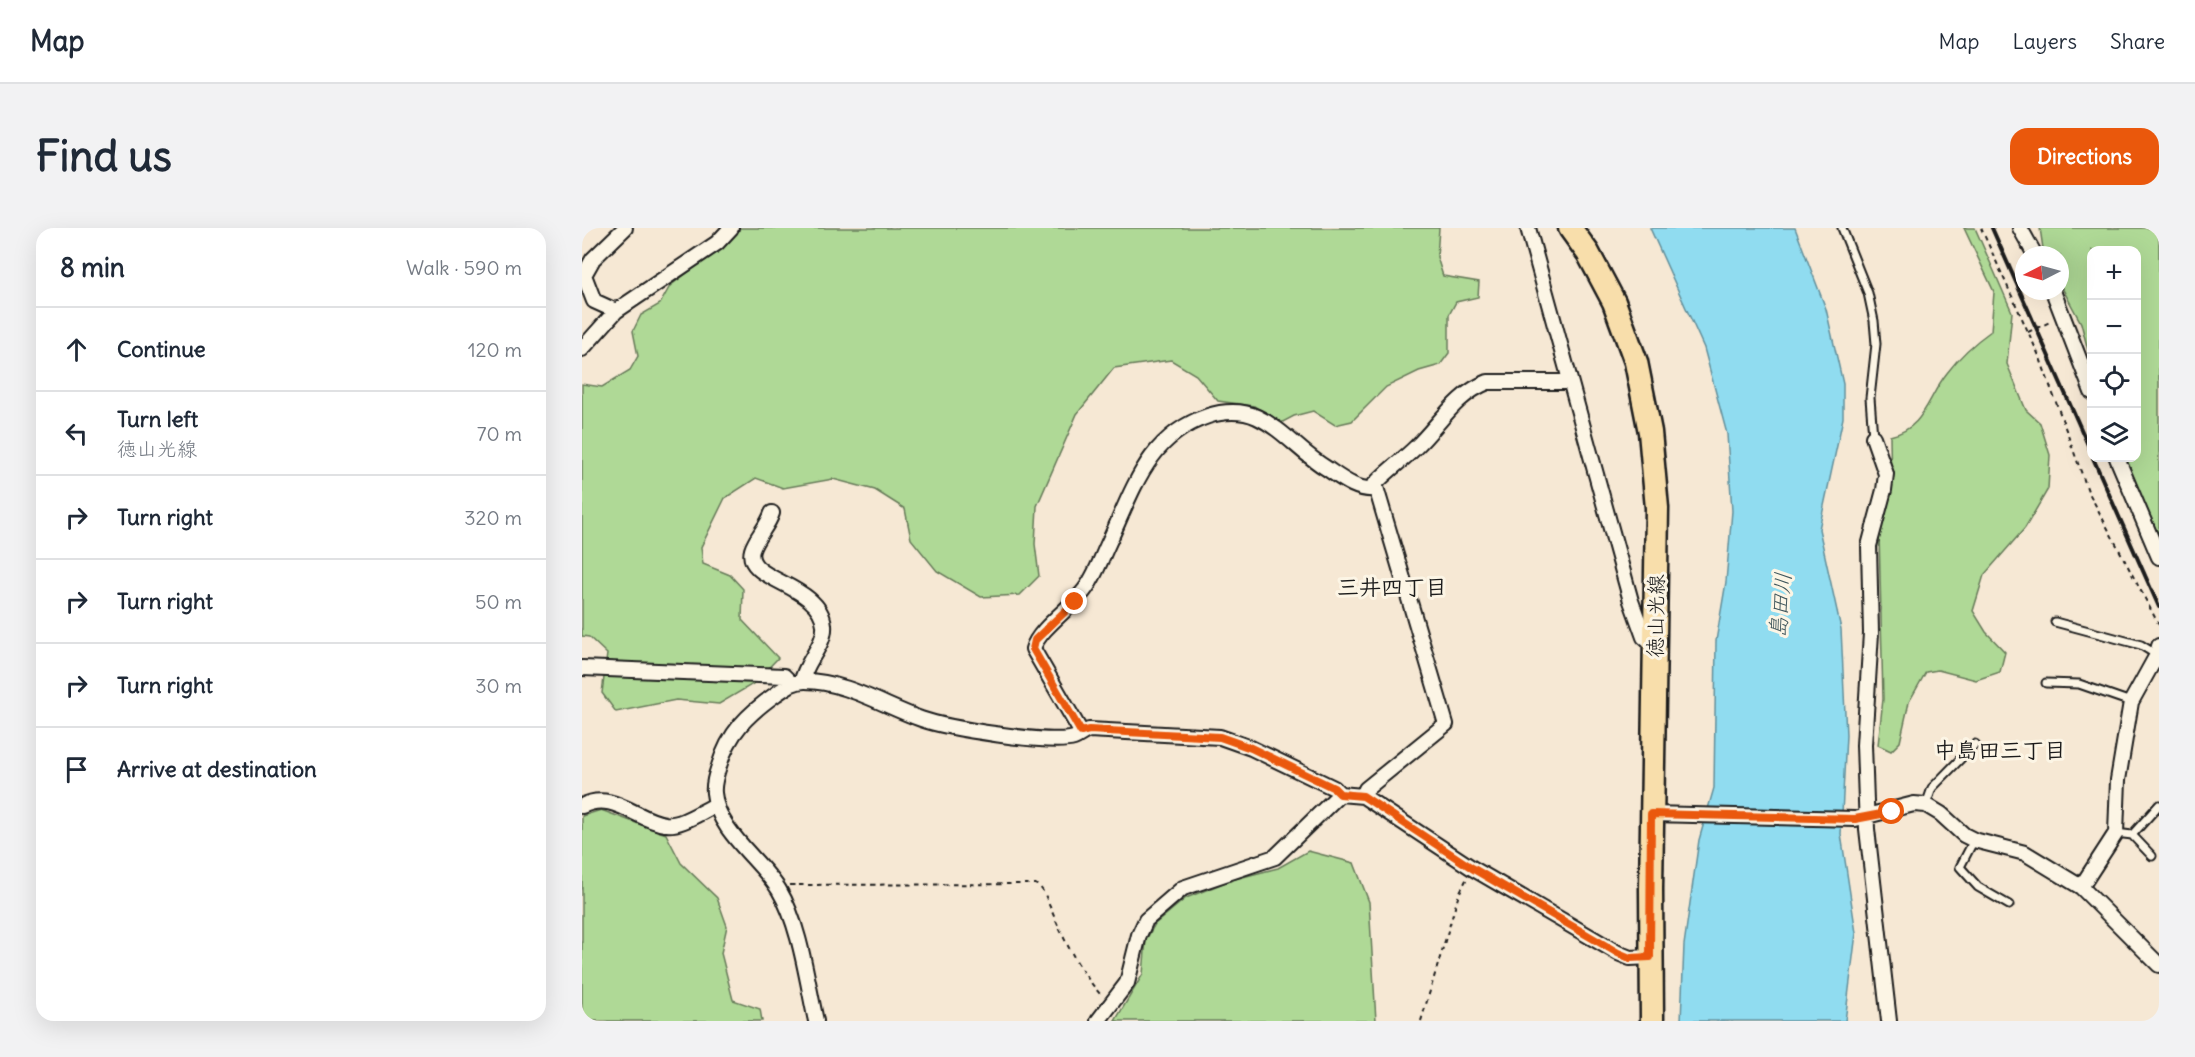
<!DOCTYPE html>
<html lang="en">
<head>
<meta charset="utf-8">
<style>
  body { margin:0; font-family:Delius,"Klee One",sans-serif; background:#f2f2f3; color:#1f2937 }
  .controls { position:absolute; right:18px; top:18px; display:grid; overflow:hidden; border-radius:12px; box-shadow:0 6px 24px #0002 }
  .controls button { width:54px; height:54px; display:grid; place-items:center; padding:0; border:0; border-bottom:2px solid #e0e1e3; background:#fff; color:#1f2937; font:30px sans-serif }
  .compass { position:absolute; left:1433px; top:18px; width:54px; height:54px; border-radius:50%; background:#fff; box-shadow:0 6px 24px #0002; rotate:264deg }
  .stop { position:absolute; width:18px; height:18px; margin:-14px; border:4px solid #ea580c; border-radius:50%; background:#fff }
  .stop.end { background:#ea580c; border-color:#fff; box-shadow:0 2px 6px #0008 }
  .list { margin:0; padding:0; list-style:none }
  h2 { display:flex; justify-content:space-between; align-items:center; height:78px; margin:0; padding:0 24px; font-size:26px }
  h2 small { font-size:20px; font-weight:400; color:#747a83 }
  .list li { display:grid; grid-template-columns:39px 1fr auto; gap:18px; align-items:center; box-sizing:border-box; height:84px; padding:0 24px; border-top:2px solid #e0e1e3 }
  .list b { display:block; font-size:22px; white-space:nowrap }
  .list p { margin:0; font-size:20px; white-space:nowrap; color:#747a83 }
  .list em { font-size:20px; font-style:normal; color:#747a83 }
  .icon { flex:none; width:33px; height:33px; fill:none; stroke:currentColor; stroke-width:2; stroke-linecap:round; stroke-linejoin:round }
  .map { position:relative; flex:none; width:1577px; height:793px; overflow:hidden; border-radius:18px }
  header { display:flex; align-items:center; gap:36px; box-sizing:border-box; height:84px; padding:0 30px; background:#fff; border-bottom:2px solid #e0e1e3 }
  header strong { font-size:28px }
  nav { display:flex; gap:33px; margin-inline-start:auto; font-size:21px }
  .intro { display:flex; align-items:center; justify-content:space-between; box-sizing:border-box; height:144px; padding:0 36px }
  h1 { margin:0; font-size:42px }
  .button { padding:15px 27px; border-radius:18px; background:#ea580c; color:#fff; font-size:21px; font-weight:700 }
  main { display:flex; gap:36px; padding:0 36px }
  aside { flex:1; background:#fff; border-radius:18px; box-shadow:0 6px 24px #0002 }
  .map>svg:first-child { display:block }
</style>
</head>
<body>
<header>
<strong>Map</strong>
<nav><a>Map</a><a>Layers</a><a>Share</a></nav>
</header>
<div class="intro"><h1>Find us</h1><a class="button">Directions</a></div>
<main>
<aside>
<h2>8 min<small>Walk · 590 m</small></h2>
<ul class="list">
<li><svg class="icon" aria-label="ahead" viewBox="0 0 24 24"><path d="M12 20V5M6 11l6-6 6 6"/></svg><div><b>Continue</b></div><em>120 m</em></li>
<li><svg class="icon" aria-label="left" viewBox="0 0 24 24"><path d="M17 20v-9H6M10 6l-5 5 5 5"/></svg><div><b>Turn left</b><p>徳山光線</p></div><em>70 m</em></li>
<li><svg class="icon" aria-label="right" viewBox="0 0 24 24"><path d="M7 20v-9h11M14 6l5 5-5 5"/></svg><div><b>Turn right</b></div><em>320 m</em></li>
<li><svg class="icon" aria-label="right" viewBox="0 0 24 24"><path d="M7 20v-9h11M14 6l5 5-5 5"/></svg><div><b>Turn right</b></div><em>50 m</em></li>
<li><svg class="icon" aria-label="right" viewBox="0 0 24 24"><path d="M7 20v-9h11M14 6l5 5-5 5"/></svg><div><b>Turn right</b></div><em>30 m</em></li>
<li><svg class="icon" aria-label="arrive" viewBox="0 0 24 24"><path d="M6 21V4h12l-3 4 3 4H6"/></svg><div><b>Arrive at destination</b></div></li>
</ul>
</aside>
<div class="map">
<svg width="1577" height="793" viewBox="0 0 1577 793">
  <rect width="100%" height="100%" fill="#f6e8d4"/>
  <filter id="ink" filterUnits="userSpaceOnUse"><feTurbulence type="fractalNoise" baseFrequency=".0167" numOctaves="2"/><feDisplacementMap in="SourceGraphic" scale="12" xChannelSelector="R" yChannelSelector="G"/><feConvolveMatrix kernelMatrix="1 2 1 2 8 2 1 2 1" color-interpolation-filters="sRGB"/></filter>
  <g filter="url(#ink)">
    <path fill="#afd996" stroke="#667a59" stroke-width="1.5" d="M157 0H857L855 29 861 48 897 54 896 69 874 74 867 87V125L858 137 837 143 804 159 770 193 753 197 731 183 712 188 699 195 672 178 636 173 614 147 589 132 532 140 495 186 455 278 453 316 457 348 438 367 399 369 355 343 329 311 323 281 293 262 251 251 201 260 174 250 143 270 119 319 121 336 148 347 161 361 160 392 196 430 171 456 137 476 94 472 34 484 20 465 25 426 7 409 0 408V156L20 159 48 142 56 128 51 103 59 87 78 76 88 58 149 11Z
      M1382 0H1393L1430 84 1425 136 1444 182 1458 195 1468 227 1466 261 1443 300 1402 347 1391 383 1404 404 1423 424 1418 444 1394 452 1356 442 1344 444 1327 474 1318 514 1309 523 1296 517 1301 471 1297 305 1309 265 1308 208C1343 200 1345 170 1365 145 1377 129 1392 115 1409 103L1412 64Z
      M1458 0H1577V310L1543 230H1554V22H1510L1509 134 1499 95 1478 56V27H1462Z
      M19 582 84 606 99 635 135 670 145 698 139 725 151 772 178 781 180 793H0V588Z
      M726 623 772 635 787 674 794 793H533L561 746 564 712 573 696 604 670 649 652 696 640Z"/>
    <path fill="#90dcf0" stroke="#628f9b" stroke-width="1.5" d="M1068 0H1213L1244 81 1261 156V190L1237 301 1259 401 1264 507 1259 606 1274 705 1263 793H1099L1102 717 1117 612 1132 560 1134 413 1144 354 1150 283 1145 206 1122 120Z"/>
    <g fill="none" stroke-linecap="round" stroke-linejoin="round">
      <defs>
        <path id="service" d="M1260 0 1286 65 1292 93 1294 116 1288 170 1291 209
          M1473 394 1559 417 1575 427
          M1464 455 1497 456 1549 474
          M1344 577 1350 560 1393 516
          M1534 605 1550 607 1570 628
          M1550 607 1577 577
          M1392 612 1378 639 1396 659 1427 677"/>
        <path id="minor" d="M946 0 1049 373 1062 409 1074 419
          M1438 0 1453 27
          M1471 63 1510 164
          M34 83 12 73 2 47 11 31 43 0
          M0 121 34 83 135 15 149 0
          M1291 209 1304 246 1302 262 1287 318 1289 405 1282 517 1285 601 1307 793
          M1535 230 1577 329
          M190 285C186 298 174 309 170 322 161 353 238 355 242 397 244 416 223 434 220 453
          M0 440 202 448 210 456
          M499 504 451 421C455 403 488 380 501 364 512 351 519 331 526 316 551 263 565 208 626 188 641 183 660 182 675 189 701 201 719 225 744 240 759 250 775 263 793 261
          M781 568 784 561 864 496 793 256C806 242 821 232 834 219 858 196 874 166 906 154H988
          M0 578C31 562 54 592 83 596 98 599 120 583 134 577
          M1069 586 1273 591 1332 576 1344 577 1359 586 1382 607 1392 612 1443 625 1499 659 1577 737
          M1499 659 1534 605 1536 552 1549 474 1575 427 1577 418
          M234 793C225 753 218 697 197 662 179 632 135 603 132 565 131 556 134 547 137 538 147 504 166 486 194 466 203 460 211 453 223 453 263 453 302 478 339 491 364 500 469 517 492 510 497 508 501 504 507 502L638 509 669 520 752 560 758 566
          M516 793 545 755 557 707 564 692 601 660 693 629 758 566 781 568 890 640 1036 725 1048 730 1068 729"/>
        <path id="primary" d="M988 0 1006 25 1032 74 1054 134 1068 204 1075 280 1069 661 1070 793"/>
      </defs>
      <use href="#service" stroke="#1c1c1c" stroke-width="11"/>
      <use href="#minor" stroke="#1c1c1c" stroke-width="18"/>
      <use href="#primary" stroke="#1c1c1c" stroke-width="27"/>
      <path stroke="#1c1c1c" stroke-width="2" stroke-dasharray="4.5 4.5" stroke-linecap="butt" d="M1399 0 1458 130 1506 263 1577 397
        M1446 104 1468 94
        M208 657 453 656C462 660 464 670 468 679 482 712 495 739 518 766
        M839 793 877 666 885 650"/>
      <use href="#service" stroke="#fcf5e5" stroke-width="7"/>
      <use href="#minor" stroke="#fcf5e5" stroke-width="14"/>
      <use href="#primary" stroke="#f8deab" stroke-width="22"/>
      <path stroke="#1c1c1c" stroke-width="4" d="M1410 0 1510 226
        M1511 230 1577 379"/>
    </g>
  </g>
  <g fill="none" stroke-linecap="round" stroke-linejoin="round" filter="url(#ink)">
    <path stroke="#ea580c" stroke-width="8" d="M493 374 453 412 451 421 499 504 507 502 638 509 669 520 752 560 758 566 781 568 890 640 1036 725 1048 730 1068 729 1069 586 1273 591 1310 584"/>
  </g>
  <g text-anchor="middle" stroke-width="6" stroke-linejoin="round" paint-order="stroke">
    <g font-size="21" fill="#1c1c1c" stroke="#fcf5e5">
      <text transform="translate(1074 388) rotate(-89)" y="7">徳山光線</text>
    </g>
    <g font-size="22" font-weight="bold" fill="#1c1c1c" stroke="#fcf5e5">
      <text x="810" y="367">三井四丁目</text>
      <text x="1418" y="530">中島田三丁目</text>
    </g>
    <g font-size="22" font-style="italic" fill="#3f565c" stroke="#fcf5e5">
      <text transform="translate(1198 377) rotate(-85)" y="8">島田川</text>
    </g>
  </g>
</svg>
<div class="controls">
<button>+</button>
<button>−</button>
<button><svg class="icon" aria-label="locate" viewBox="0 0 24 24"><circle cx="12" cy="12" r="6"/><path d="M12 2v4M12 18v4M2 12h4M18 12h4"/></svg></button>
<button><svg class="icon" aria-label="layers" viewBox="0 0 24 24"><path d="M12 4l9 5-9 5-9-5zM3 14l9 5 9-5"/></svg></button>
</div>
<svg class="compass" viewBox="-18 -18 36 36"><path d="M0-13l5 13h-10z" fill="#e53935"/><path d="M0 13l5-13h-10z" fill="#747a83"/></svg>
<div class="stop" style="left:1310px;top:584px"></div>
<div class="stop end" style="left:493px;top:374px"></div>
</div>
</main>
</body>
</html>
